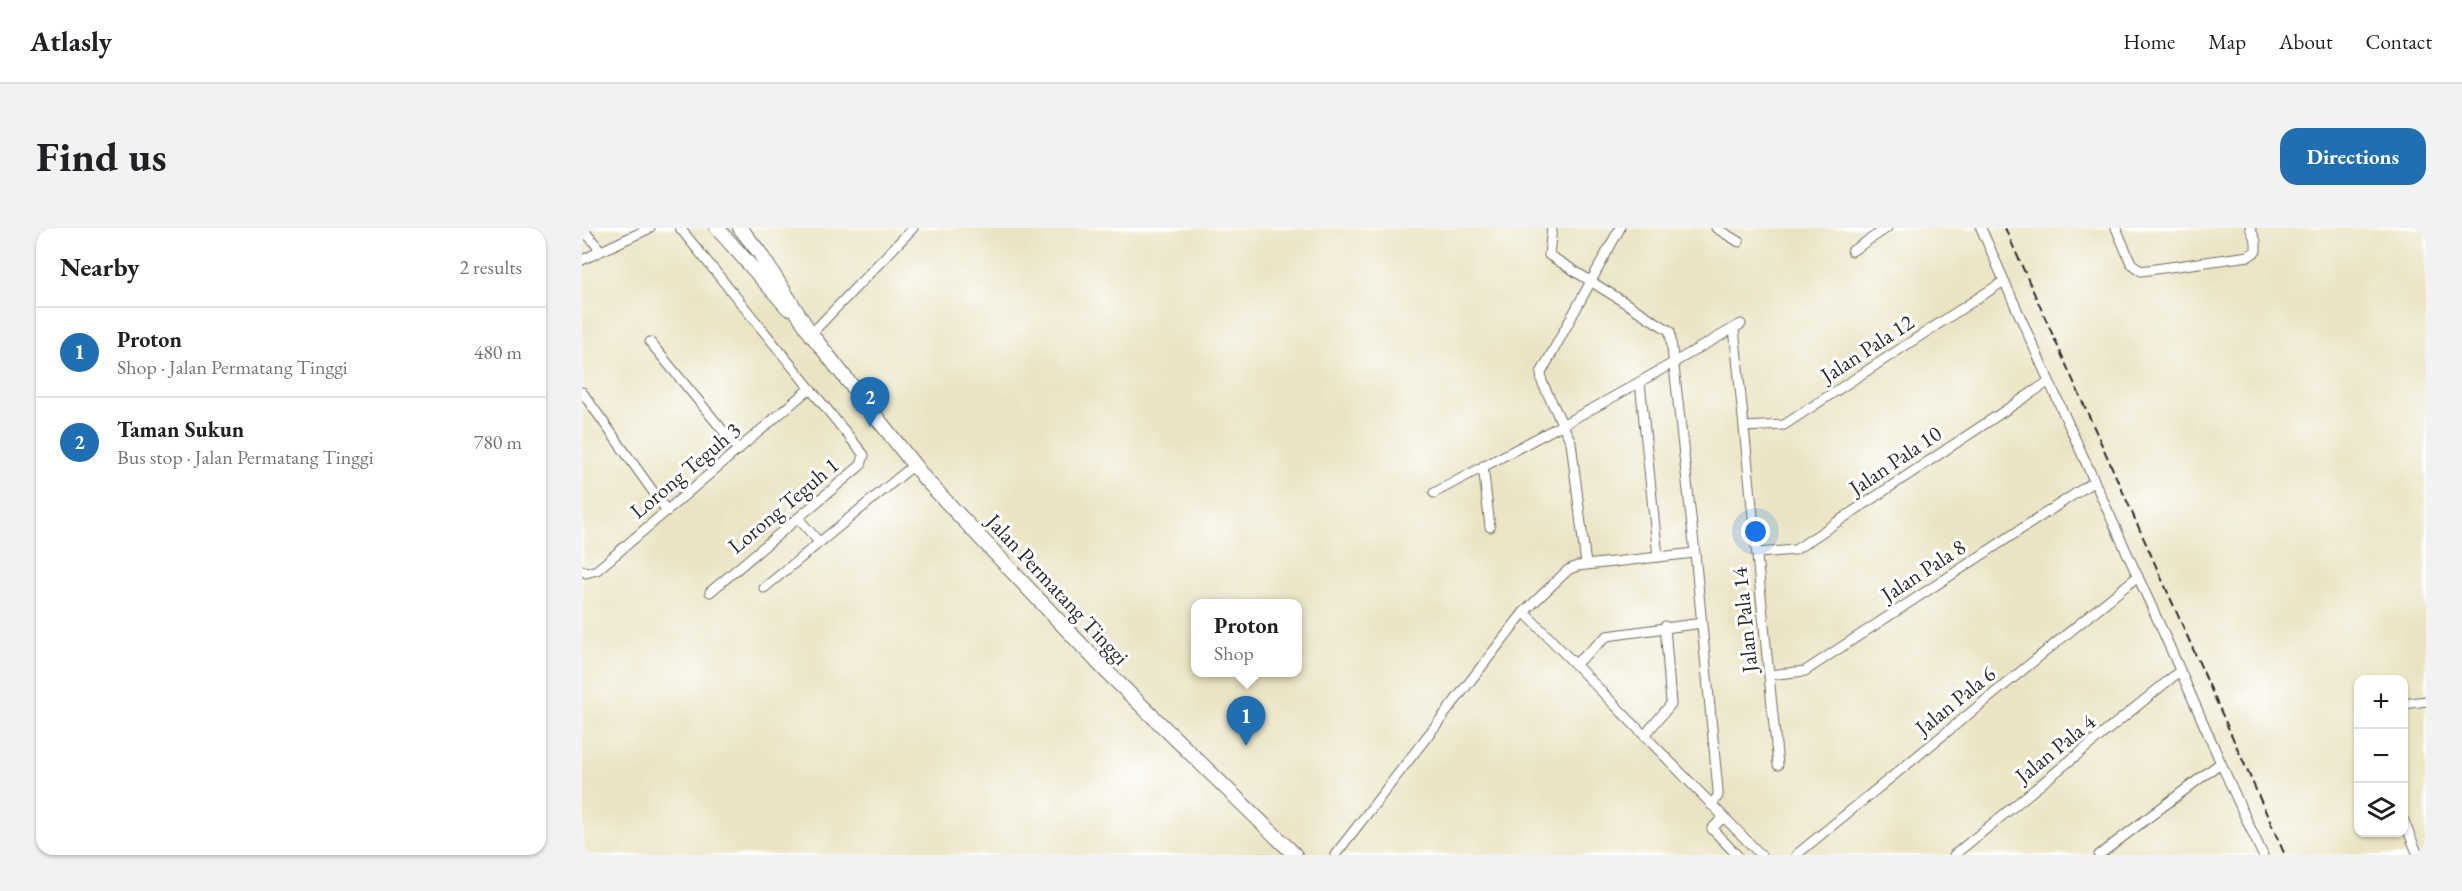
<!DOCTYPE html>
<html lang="en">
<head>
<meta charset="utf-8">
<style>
  body { margin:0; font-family:"EB Garamond",serif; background:#f2f2f2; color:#202124 }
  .controls { position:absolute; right:18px; bottom:18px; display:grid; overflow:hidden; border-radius:12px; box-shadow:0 2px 4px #0004 }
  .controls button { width:54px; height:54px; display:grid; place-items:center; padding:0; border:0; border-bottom:2px solid #e0e0e0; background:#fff; color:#202124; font:30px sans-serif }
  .you { position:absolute; left:1174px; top:304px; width:21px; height:21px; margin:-15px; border:4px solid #fff; border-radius:50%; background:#1a73e8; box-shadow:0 0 0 9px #1a73e833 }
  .badge { display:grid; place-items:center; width:39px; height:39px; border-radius:50%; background:#1f6fb2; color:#fff; font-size:20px; font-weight:700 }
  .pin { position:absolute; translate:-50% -50px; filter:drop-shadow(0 2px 3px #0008) }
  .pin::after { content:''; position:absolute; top:32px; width:21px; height:18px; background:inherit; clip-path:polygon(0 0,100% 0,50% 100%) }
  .popup { position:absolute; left:609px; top:371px; width:111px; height:78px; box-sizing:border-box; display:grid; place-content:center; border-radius:12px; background:#fff; filter:drop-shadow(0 2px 4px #0005); font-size:20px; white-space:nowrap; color:#757577 }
  .popup b { font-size:22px; color:#202124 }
  .popup::after { content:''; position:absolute; left:50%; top:100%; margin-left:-12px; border:12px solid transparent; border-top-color:#fff }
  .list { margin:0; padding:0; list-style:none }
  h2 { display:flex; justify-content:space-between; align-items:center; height:78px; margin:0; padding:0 24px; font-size:26px }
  h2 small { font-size:20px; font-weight:400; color:#757577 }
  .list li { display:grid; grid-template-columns:39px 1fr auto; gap:18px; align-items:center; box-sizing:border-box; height:90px; padding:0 24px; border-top:2px solid #e0e0e0 }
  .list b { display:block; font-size:22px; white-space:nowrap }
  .list p { margin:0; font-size:20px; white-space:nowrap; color:#757577 }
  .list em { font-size:20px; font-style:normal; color:#757577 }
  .icon { flex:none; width:33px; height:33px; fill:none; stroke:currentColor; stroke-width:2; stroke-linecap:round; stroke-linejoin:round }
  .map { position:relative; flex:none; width:1844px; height:627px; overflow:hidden; border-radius:18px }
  header { display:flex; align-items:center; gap:36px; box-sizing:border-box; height:84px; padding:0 30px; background:#fff; border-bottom:2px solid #e0e0e0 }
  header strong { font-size:28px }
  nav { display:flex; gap:33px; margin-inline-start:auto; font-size:21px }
  .intro { display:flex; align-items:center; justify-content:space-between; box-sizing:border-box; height:144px; padding:0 36px }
  h1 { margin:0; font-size:42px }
  .button { padding:15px 27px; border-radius:18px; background:#1f6fb2; color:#fff; font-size:21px; font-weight:700 }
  main { display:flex; gap:36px; padding:0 36px }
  aside { flex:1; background:#fff; border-radius:18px; box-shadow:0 2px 4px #0004 }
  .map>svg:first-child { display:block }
</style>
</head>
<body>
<header>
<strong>Atlasly</strong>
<nav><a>Home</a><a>Map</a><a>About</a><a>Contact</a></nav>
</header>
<div class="intro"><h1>Find us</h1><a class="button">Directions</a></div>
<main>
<aside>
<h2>Nearby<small>2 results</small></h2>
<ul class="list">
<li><span class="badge">1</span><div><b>Proton</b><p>Shop · Jalan Permatang Tinggi</p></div><em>480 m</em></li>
<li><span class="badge">2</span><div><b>Taman Sukun</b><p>Bus stop · Jalan Permatang Tinggi</p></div><em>780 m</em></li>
</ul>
</aside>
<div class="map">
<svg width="1844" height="627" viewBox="0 0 1844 627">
  <rect width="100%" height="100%" fill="#fff"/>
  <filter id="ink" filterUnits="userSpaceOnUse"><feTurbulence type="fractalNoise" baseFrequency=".0167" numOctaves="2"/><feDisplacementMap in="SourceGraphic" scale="12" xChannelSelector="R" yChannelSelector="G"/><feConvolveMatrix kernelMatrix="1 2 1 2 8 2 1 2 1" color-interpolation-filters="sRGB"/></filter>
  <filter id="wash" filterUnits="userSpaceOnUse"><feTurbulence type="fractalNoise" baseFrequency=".008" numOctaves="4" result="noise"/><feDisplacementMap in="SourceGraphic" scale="24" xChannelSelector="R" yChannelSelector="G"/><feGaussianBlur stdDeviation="1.35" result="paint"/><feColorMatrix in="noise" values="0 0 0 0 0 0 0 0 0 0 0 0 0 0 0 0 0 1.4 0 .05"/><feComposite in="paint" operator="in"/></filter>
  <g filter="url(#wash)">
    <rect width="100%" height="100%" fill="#ebe4c4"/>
  </g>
  <g filter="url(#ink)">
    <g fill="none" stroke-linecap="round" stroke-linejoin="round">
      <defs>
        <path id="minor" d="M0 0 19 23
          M98 0 282 227 279 237 128 364
          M970 0 967 27 1088 103 1113 325 1136 562V568L1129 577
          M1134 0 1157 14
          M1399 0C1450 117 1503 233 1556 349 1599 441 1637 535 1681 627
          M1534 0 1549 35 1559 43 1667 28 1674 23V13L1668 0
          M1270 23 1305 0
          M0 32 68 0
          M1152 100 1196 537
          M229 106 331 0
          M68 114 157 222
          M1058 154 1076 329
          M0 164 85 283
          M1162 199 1202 197 1422 53
          M901 238 908 299
          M852 265 1019 176 1159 96
          M216 290 237 314
          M1175 325 1213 322 1466 154
          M1004 337 989 214 960 154 959 145 1038 0
          M0 342 4 345 15 342 34 326 228 160
          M182 360 332 237
          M942 384 1179 627
          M993 436 1025 408 1120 395
          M1187 447 1223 443 1511 254
          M1822 476 1844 473
          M1063 507 1089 476 1083 398
          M1141 589 1130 601 1155 627
          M1822 593 1836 627
          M753 627 942 384 986 342 995 338 1113 325
          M1214 627 1556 348
          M1372 627 1598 443
          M1517 627 1637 536"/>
        <path id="highway" d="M135 0 206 80
          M158 0 177 24 229 106 343 251 524 443 713 627"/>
      </defs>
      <use href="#minor" stroke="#6e6c61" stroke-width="11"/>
      <use href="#highway" stroke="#6e6c61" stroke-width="16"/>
      <use href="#minor" stroke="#fff" stroke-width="9"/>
      <use href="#highway" stroke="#fff" stroke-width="14"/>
      <path stroke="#2b2b2b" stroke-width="2" stroke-dasharray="9 4.5" stroke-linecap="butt" d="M1423 0 1703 627"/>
    </g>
  </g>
  <g text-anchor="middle" stroke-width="6" stroke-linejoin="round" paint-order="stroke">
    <g font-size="22" fill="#2b2b2b" stroke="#fff">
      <text transform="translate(1285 120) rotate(-33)" y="8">Jalan Pala 12</text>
      <text transform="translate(1313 232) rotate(-34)" y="8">Jalan Pala 10</text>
      <text transform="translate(103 242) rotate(-40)" y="8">Lorong Teguh 3</text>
      <text transform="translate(201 277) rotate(-40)" y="8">Lorong Teguh 1</text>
      <text transform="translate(1341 342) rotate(-33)" y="8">Jalan Pala 8</text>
      <text transform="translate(476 361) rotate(47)" y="8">Jalan Permatang Tinggi</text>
      <text transform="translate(1162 392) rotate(-96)" y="8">Jalan Pala 14</text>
      <text transform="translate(1373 472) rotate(-39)" y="8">Jalan Pala 6</text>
      <text transform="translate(1473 520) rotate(-39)" y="8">Jalan Pala 4</text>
    </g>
  </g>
</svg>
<div class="controls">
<button>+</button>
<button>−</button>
<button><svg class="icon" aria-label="layers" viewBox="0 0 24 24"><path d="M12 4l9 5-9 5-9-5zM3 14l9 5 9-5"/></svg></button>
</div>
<div class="you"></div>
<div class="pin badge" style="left:664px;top:518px">1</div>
<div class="popup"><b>Proton</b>Shop</div>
<div class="pin badge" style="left:288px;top:199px">2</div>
</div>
</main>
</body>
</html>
